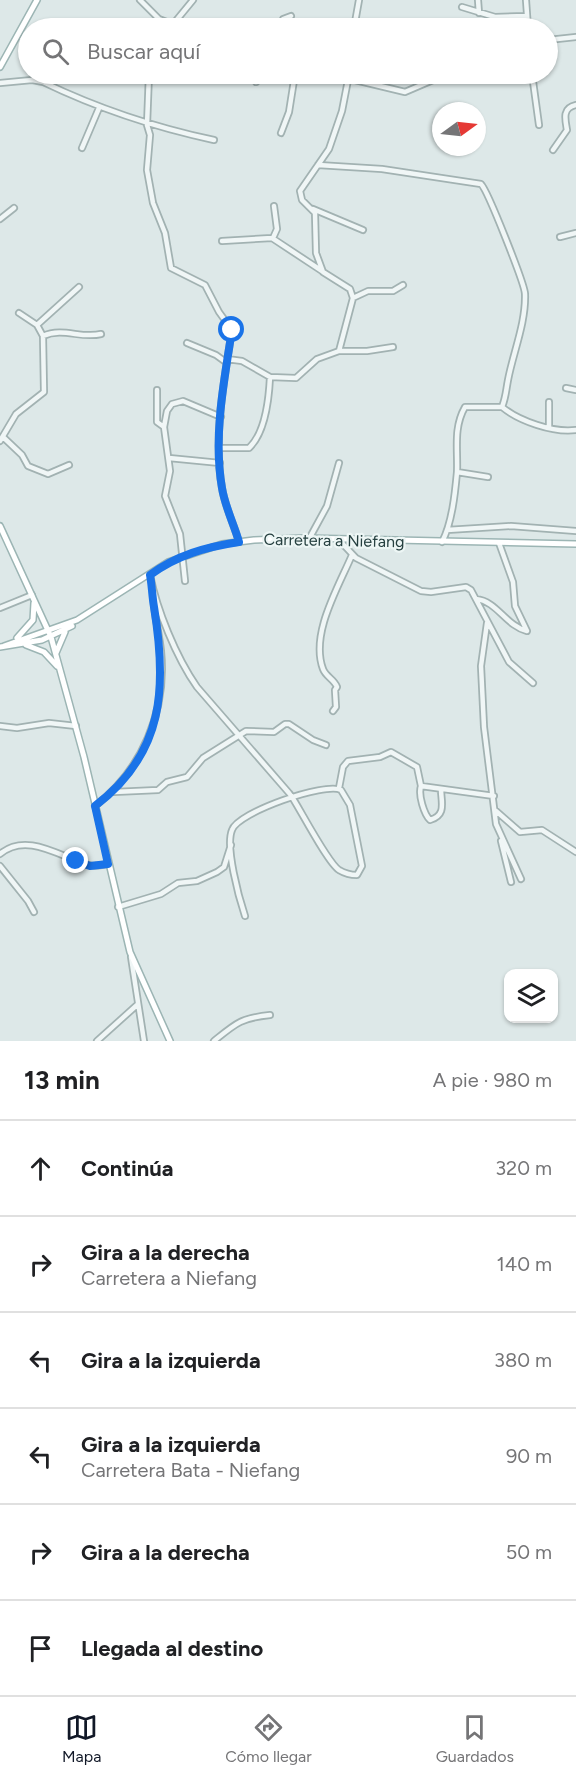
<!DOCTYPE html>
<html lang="es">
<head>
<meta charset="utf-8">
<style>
  body { margin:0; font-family:Figtree,sans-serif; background:#f2f2f2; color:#202124 }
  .controls { position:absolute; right:18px; bottom:18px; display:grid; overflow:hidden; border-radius:12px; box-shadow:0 2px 4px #0004 }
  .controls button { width:54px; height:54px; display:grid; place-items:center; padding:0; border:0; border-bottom:2px solid #e0e0e0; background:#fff; color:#202124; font:30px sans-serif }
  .compass { position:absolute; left:432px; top:102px; width:54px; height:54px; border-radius:50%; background:#fff; box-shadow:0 2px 4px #0004; rotate:75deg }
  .stop { position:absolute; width:18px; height:18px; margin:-14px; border:4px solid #1a73e8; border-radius:50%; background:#fff }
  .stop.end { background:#1a73e8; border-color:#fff; box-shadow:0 2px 6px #0008 }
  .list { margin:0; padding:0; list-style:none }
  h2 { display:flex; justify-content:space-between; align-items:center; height:78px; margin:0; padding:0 24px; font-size:26px }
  h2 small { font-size:20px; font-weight:400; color:#757577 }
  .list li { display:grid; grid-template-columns:39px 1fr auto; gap:18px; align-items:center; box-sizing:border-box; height:96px; padding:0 24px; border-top:2px solid #e0e0e0 }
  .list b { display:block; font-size:22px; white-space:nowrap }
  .list p { margin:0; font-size:20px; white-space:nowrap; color:#757577 }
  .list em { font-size:20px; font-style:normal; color:#757577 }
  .icon { flex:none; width:33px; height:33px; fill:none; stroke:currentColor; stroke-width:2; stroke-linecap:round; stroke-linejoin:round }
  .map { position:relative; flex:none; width:576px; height:1041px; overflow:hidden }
  .search { position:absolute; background:#fff; box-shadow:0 2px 4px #0004; left:18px; right:18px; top:18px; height:66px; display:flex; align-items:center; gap:15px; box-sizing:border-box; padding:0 21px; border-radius:33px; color:#757577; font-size:22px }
  .sheet { height:654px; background:#fff }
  nav { display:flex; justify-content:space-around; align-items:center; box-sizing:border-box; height:84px; border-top:2px solid #e0e0e0; background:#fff; font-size:16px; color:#757577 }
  nav a { display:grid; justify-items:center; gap:3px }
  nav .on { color:#111827 }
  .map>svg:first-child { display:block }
</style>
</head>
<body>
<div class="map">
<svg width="576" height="1041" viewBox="0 0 576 1041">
  <rect width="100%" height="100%" fill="#dde8e8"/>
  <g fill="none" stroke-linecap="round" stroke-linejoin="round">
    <defs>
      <path id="minor" d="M140 0 159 19 182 28
        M478 0 479 13
        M526 0 528 28
        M462 7 495 17 526 16
        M170 28 193 0
        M279 28 283 19 291 16
        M354 28 359 0
        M548 40 576 37
        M149 74 147 125 150 135 147 170 153 203 165 233 171 268 205 285 219 312 232 330C224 381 213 436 222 488 225 507 234 524 239 542
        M254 74 256 82
        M330 74 405 92 447 74
        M532 74 539 125
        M0 83 32 80 43 82C99 109 153 127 214 140
        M281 133 289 112 295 74
        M82 148 99 108
        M553 150 567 130C565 119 562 108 576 105
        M318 165 382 169 481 184C488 191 525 285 525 294 526 323 513 353 508 380 506 390 506 397 502 407
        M313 209 363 230
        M0 219 14 208
        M560 237 576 233
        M273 238 277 229 274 206
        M222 241 272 238 322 271
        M353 298 368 291H393L403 285
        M37 325 79 287
        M43 336C63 327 81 339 101 334
        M187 343 216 355 227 363
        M339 351H367L393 347
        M227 359 242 361 270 377 296 378 317 359 339 351 353 298 350 289 323 272 316 253 315 213 302 200 300 191 329 149 342 111 348 80
        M566 388 576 390
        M157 390V422L164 427
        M549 402V426
        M3 437 22 455 28 466 48 474 69 465
        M0 441 16 414 44 392 43 336 37 325 19 313
        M220 448H249C265 433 269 398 270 377
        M169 458 220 463
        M457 472 488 477
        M447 530 511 526 576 531
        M309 539 327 506 339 463
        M339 540 356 558 421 591 431 592 466 587 471 590 509 662 533 683
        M442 542C452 523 455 494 457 472 458 450 453 428 465 407H502C519 421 553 433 576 430
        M150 575C157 610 176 657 197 687L289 793 292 797C301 811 328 863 339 870 344 873 351 875 357 875L362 866 350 805 341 790C325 782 238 812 232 830 225 847 239 898 245 916
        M185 581 180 534 165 496 170 471 164 427 167 411 172 404 183 401 221 417
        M476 599C497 601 506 626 527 631L515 606 513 582 499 543
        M0 608 32 595
        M487 623 481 666 484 727 496 824 521 879
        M333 711 336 707 335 690 337 687C334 679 326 677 323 669 310 634 338 588 352 555
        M0 726 17 728 49 723 76 726
        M421 786C418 795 424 814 430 820 447 815 441 802 441 789
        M339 788 343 767 348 761 380 757 391 752 417 767 421 786 494 796
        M114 792 158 790 167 782 187 777 203 758 246 731 274 732 285 724H289L313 740 326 745
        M95 806C142 770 167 711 161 651 159 631 153 612 153 591
        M496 811 520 832 542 830 576 852
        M501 841 511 882
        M0 854C27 831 62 858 89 865 95 867 101 865 108 864
        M0 866 28 901 34 912
        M118 907 161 894 178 883 197 881 217 872 224 867 231 845
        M131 957 144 1041
        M97 1041 137 1005
        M214 1041C236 1023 241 1018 270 1015"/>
      <path id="major" d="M0 67 37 0
        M0 526 51 637 84 757 130 952 170 1041
        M17 638 33 620 34 603
        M26 645 44 652 57 666
        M4 646 77 620 168 562 222 544 254 540 304 538 576 544
        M0 647 42 640 72 626
        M56 653 65 632"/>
    </defs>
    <use href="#minor" stroke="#a2b2b2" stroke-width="8"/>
    <use href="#major" stroke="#9cb5b4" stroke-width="8"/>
    <use href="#minor" stroke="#f0f6f6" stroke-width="4.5"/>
    <use href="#major" stroke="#fff" stroke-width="5"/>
  </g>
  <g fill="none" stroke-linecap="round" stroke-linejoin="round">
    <path stroke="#1a73e8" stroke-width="8" d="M76 861 90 866 108 864 95 806C165 753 167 686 154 607 152 596 152 585 150 575 177 555 206 547 239 542 234 524 225 507 222 488 213 437 224 381 232 330"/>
  </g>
  <g text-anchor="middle" stroke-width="4.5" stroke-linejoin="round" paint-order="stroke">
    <g font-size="16" fill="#264040" stroke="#edf6f5">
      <text transform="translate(334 540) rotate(1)" y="6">Carretera a Niefang</text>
    </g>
  </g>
</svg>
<div class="controls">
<button><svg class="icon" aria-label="layers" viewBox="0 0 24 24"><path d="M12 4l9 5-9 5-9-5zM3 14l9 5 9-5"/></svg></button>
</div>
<svg class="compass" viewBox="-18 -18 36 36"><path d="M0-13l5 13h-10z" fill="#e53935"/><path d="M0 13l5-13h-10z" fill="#757577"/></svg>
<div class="stop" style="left:232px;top:330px"></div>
<div class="stop end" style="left:76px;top:861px"></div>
<div class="search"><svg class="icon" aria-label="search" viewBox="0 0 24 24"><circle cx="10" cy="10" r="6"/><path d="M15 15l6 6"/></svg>Buscar aquí</div>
</div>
<section class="sheet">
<h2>13 min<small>A pie · 980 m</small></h2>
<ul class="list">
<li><svg class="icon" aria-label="ahead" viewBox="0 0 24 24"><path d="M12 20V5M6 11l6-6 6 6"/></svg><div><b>Continúa</b></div><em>320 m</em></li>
<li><svg class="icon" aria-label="right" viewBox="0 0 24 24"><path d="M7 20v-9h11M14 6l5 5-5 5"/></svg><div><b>Gira a la derecha</b><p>Carretera a Niefang</p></div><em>140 m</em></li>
<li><svg class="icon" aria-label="left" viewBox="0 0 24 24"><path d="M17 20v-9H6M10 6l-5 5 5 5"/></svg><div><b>Gira a la izquierda</b></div><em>380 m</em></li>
<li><svg class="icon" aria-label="left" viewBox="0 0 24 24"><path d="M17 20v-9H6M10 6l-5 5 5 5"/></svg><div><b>Gira a la izquierda</b><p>Carretera Bata - Niefang</p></div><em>90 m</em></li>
<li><svg class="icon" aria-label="right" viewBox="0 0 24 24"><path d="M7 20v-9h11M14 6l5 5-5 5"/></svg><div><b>Gira a la derecha</b></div><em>50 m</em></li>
<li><svg class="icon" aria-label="arrive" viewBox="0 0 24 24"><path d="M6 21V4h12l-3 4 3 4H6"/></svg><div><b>Llegada al destino</b></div></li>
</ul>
</section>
<nav>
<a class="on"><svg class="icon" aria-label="map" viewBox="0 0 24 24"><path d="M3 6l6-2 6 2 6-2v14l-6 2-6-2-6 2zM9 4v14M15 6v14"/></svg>Mapa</a>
<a><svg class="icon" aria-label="directions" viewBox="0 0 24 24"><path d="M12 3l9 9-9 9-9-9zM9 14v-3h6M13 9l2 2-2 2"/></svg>Cómo llegar</a>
<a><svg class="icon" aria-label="saved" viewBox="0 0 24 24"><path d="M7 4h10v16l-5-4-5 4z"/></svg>Guardados</a>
</nav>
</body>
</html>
